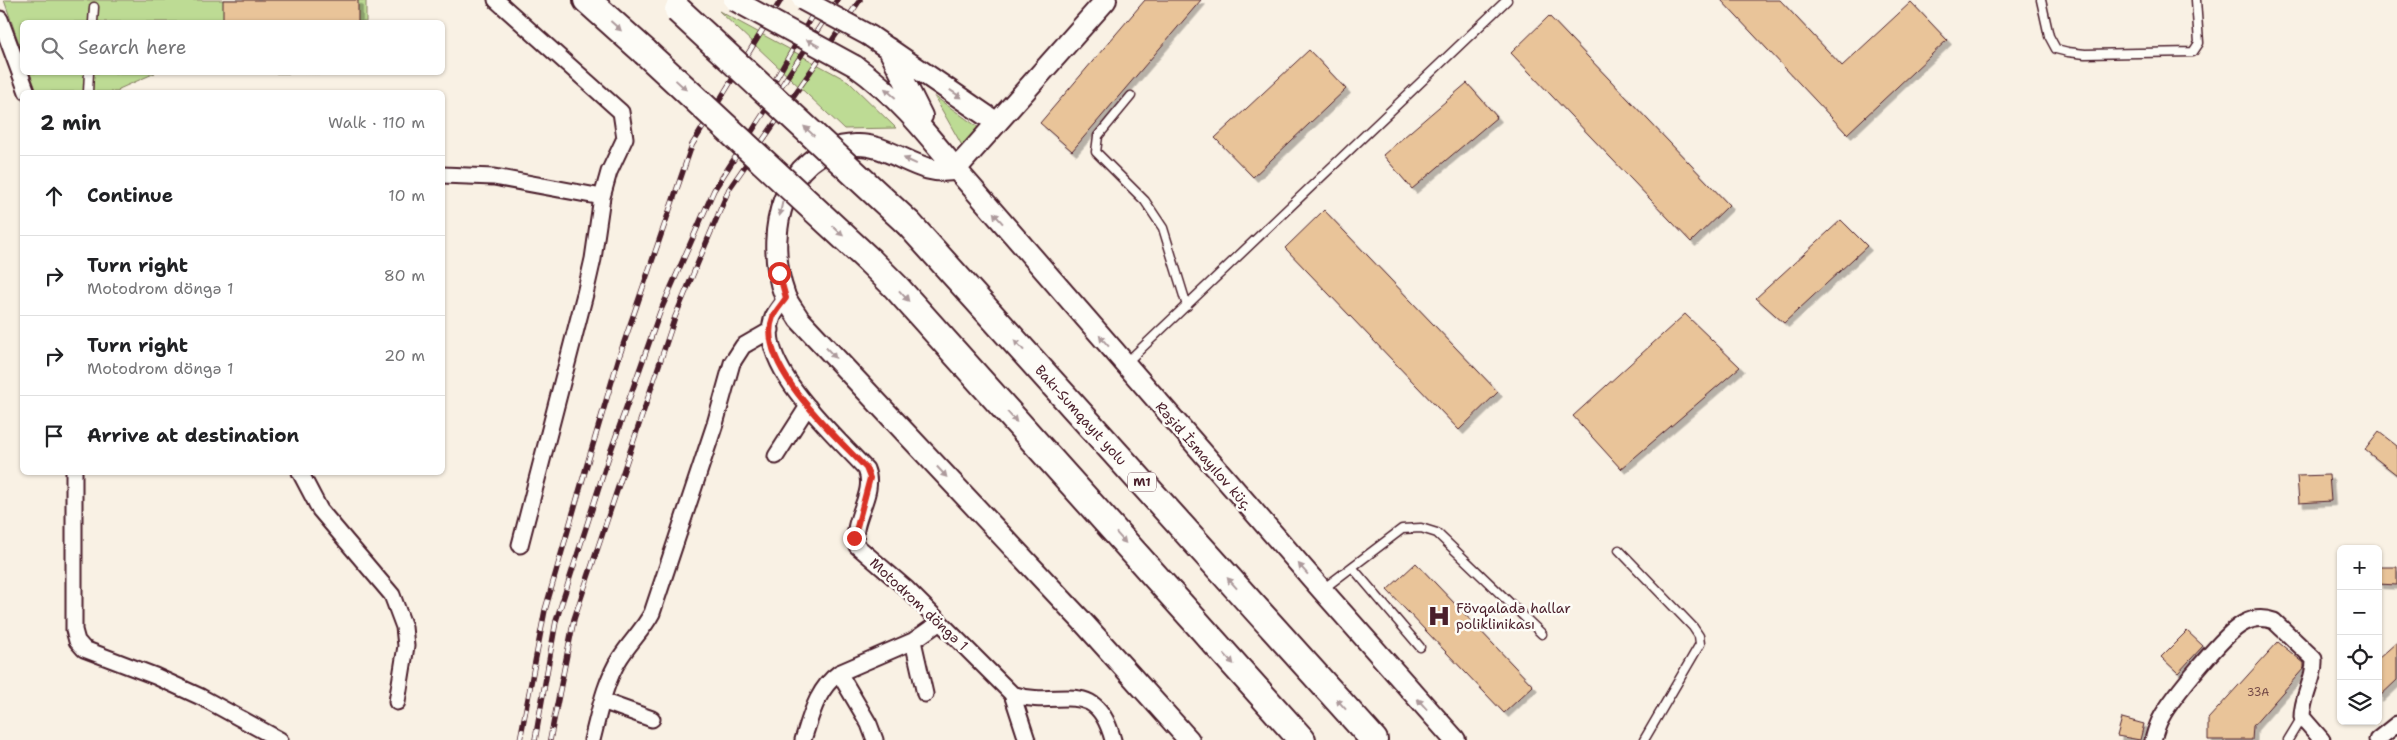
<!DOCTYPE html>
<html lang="en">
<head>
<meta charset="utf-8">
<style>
  body { margin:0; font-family:"Shantell Sans",sans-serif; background:#f6f6f6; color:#202124 }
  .controls { position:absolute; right:15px; bottom:15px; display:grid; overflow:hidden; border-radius:8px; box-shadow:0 1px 4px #0004 }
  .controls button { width:45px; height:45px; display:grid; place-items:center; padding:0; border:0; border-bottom:1px solid #e0e0e0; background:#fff; color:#202124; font:25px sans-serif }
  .stop { position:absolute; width:15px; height:15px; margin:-11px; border:4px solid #d93025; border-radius:50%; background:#fff }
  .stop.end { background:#d93025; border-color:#fff; box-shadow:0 1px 5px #0008 }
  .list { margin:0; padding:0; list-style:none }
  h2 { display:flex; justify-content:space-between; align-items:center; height:65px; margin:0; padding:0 20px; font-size:21px }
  h2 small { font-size:16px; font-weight:400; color:#757577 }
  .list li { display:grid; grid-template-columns:32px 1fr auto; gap:15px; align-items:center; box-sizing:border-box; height:80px; padding:0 20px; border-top:1px solid #e0e0e0 }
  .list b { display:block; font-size:19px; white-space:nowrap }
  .list p { margin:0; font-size:16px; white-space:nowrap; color:#757577 }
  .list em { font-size:16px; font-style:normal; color:#757577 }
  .icon { flex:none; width:28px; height:28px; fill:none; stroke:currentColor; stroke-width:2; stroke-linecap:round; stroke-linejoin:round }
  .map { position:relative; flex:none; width:2397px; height:740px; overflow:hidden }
  .search { position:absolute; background:#fff; box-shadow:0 1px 4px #0004; left:20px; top:20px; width:425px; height:55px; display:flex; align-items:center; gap:12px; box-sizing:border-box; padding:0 18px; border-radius:8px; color:#757577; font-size:19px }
  .panel { position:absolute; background:#fff; box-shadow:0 1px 4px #0004; left:20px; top:90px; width:425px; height:385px; border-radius:8px }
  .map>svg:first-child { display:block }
</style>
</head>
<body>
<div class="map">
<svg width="2397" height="740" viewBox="0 0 2397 740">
  <defs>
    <filter id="shadow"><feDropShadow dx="4.5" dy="4.5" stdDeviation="0" flood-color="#0004"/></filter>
  </defs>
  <rect width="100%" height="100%" fill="#f9f1e4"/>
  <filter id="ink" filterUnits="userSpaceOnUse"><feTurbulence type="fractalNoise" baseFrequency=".02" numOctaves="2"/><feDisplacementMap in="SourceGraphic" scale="10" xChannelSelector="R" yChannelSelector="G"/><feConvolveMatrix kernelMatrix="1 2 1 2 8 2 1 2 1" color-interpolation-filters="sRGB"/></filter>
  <g filter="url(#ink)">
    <path fill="#bddb94" stroke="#847d60" d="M4 0H366V22H22V52Z
      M719 11 848 81 896 128 844 129Z
      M367 72V74L236 73V72Z
      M30 73H155L119 89 118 92H37Z
      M934 96 982 130 964 149Z"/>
    <path fill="#e9c499" stroke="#4a1f2b" filter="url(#shadow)" d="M223 0H358V22H223Z
      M1145 0H1201L1072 151 1040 123Z
      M1721 0H1780L1842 66 1911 2 1947 40 1847 134Z
      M1549 16 1729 205 1691 242 1511 53Z
      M1309 50 1346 89 1253 177 1215 138Z
      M1467 83 1497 117 1412 189 1383 155Z
      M1324 210 1498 392 1459 430 1285 248Z
      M1841 220 1867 246 1784 323 1756 298Z
      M1685 314 1740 367 1621 469 1573 416Z
      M2379 432 2397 446V475L2365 450Z
      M2329 475 2331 501 2299 503 2297 476Z
      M1416 563 1533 686 1504 713 1387 590Z
      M2378 567H2397V585L2378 584Z
      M2187 631 2203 646 2178 673 2161 657Z
      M2278 642 2304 663V668L2253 726 2252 740H2208V719Z
      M2397 642V680L2378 698V659Z
      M2122 718 2144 724 2140 740 2117 736Z"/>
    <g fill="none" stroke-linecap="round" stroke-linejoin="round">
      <defs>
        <path id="lane" d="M2041 0 2049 36 2056 49 2068 52 2085 54 2193 52 2199 43 2196 0
          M93 22 94 7
          M88 92 89 72
          M1131 96 1098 136 1096 152 1145 201 1163 228 1187 306
          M1126 363 1507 0
          M1619 550 1693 627 1699 636 1700 644 1644 740
          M1352 567 1420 647
          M1323 589 1402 529 1421 528 1437 533 1542 634
          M2288 740 2302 717"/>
        <path id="street" d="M0 19 27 92
          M442 175 494 177 602 197 609 172 625 138 621 112 496 0
          M786 298C782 304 776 310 773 317 754 364 837 437 866 469 877 495 849 519 857 546L907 589 1012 694C1059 710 1095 674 1113 740
          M776 456 808 406
          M74 472V630L77 641 84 649 155 676 201 697 280 740
          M300 472 320 510 392 595 404 627 406 646 397 702
          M520 545 585 294 593 259 602 197
          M913 641 925 694
          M839 673 869 724 875 740
          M1012 694 1027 740
          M602 701 652 719
          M592 740C599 713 605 681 620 658 630 642 643 630 652 613L715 424 732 363 743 346 771 330
          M803 740C811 715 817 689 839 673L913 641 940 622
          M2153 740C2155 733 2157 725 2161 718 2171 699 2226 631 2244 623 2253 618 2263 617 2274 621L2314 659C2315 680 2302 696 2302 717L2322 740
          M2377 740 2397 724"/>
        <path id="secondary" d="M1106 0 956 169C920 179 892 143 855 145 781 149 763 238 785 296 788 304 795 312 799 319L1082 621 1189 740
          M870 36 997 123
          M888 48 922 116
          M855 66C896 95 925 131 956 169L1322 590 1455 740"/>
        <path id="highway" d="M587 0 645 52
          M909 224 1374 740
          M870 261 896 287 1302 740"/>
      </defs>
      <use href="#lane" stroke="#4a1f2b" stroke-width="11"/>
      <use href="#street" stroke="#4a1f2b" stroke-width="19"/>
      <use href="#secondary" stroke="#4a1f2b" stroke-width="24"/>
      <use href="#highway" stroke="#4a1f2b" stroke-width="30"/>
      <use href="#lane" stroke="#fdfcf7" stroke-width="8"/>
      <use href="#street" stroke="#fdfcf7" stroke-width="15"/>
      <use href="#secondary" stroke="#fdfcf7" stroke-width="20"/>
      <use href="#highway" stroke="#fdfcf7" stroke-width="26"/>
      <defs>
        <path id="rail" d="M765 98 821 0
          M520 740 545 610 586 468 620 354 692 145 781 0
          M535 740 556 621 610 453 660 312 714 190 837 0
          M550 740 574 619 675 317 729 189 860 0"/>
      </defs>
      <use href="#rail" stroke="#4a1f2b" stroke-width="5.5"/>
      <use href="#rail" stroke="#fdfcf7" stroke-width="4" stroke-dasharray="11" stroke-linecap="butt"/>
      <defs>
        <path id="secondary-bridge" d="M734 0 855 66
          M803 0 870 36"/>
        <path id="highway-bridge" d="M678 10 909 224
          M645 52 870 261"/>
      </defs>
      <use href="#secondary-bridge" stroke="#4a1f2b" stroke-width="24" stroke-linecap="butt"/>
      <use href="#highway-bridge" stroke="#4a1f2b" stroke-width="30" stroke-linecap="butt"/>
      <use href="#secondary-bridge" stroke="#fdfcf7" stroke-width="20"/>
      <use href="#highway-bridge" stroke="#fdfcf7" stroke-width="26"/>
    </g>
    <defs><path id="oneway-solid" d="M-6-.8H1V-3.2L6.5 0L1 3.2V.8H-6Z" transform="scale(1.25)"/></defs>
    <g fill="#ac999b">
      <use href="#oneway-solid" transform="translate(616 26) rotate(42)"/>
      <use href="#oneway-solid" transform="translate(813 43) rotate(-152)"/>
      <use href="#oneway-solid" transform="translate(681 85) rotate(43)"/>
      <use href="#oneway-solid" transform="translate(890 93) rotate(-139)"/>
      <use href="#oneway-solid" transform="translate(956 94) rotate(34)"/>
      <use href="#oneway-solid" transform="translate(809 131) rotate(-137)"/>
      <use href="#oneway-solid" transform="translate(910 161) rotate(-155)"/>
      <use href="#oneway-solid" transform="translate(781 209) rotate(102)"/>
      <use href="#oneway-solid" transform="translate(998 218) rotate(-131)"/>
      <use href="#oneway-solid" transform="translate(838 231) rotate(43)"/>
      <use href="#oneway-solid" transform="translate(904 296) rotate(48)"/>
      <use href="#oneway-solid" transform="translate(1104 341) rotate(-131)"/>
      <use href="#oneway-solid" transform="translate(1019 345) rotate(-132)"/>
      <use href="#oneway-solid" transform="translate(831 353) rotate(47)"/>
      <use href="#oneway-solid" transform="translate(1012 417) rotate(48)"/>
      <use href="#oneway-solid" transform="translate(942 472) rotate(47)"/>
      <use href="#oneway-solid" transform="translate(1121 538) rotate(48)"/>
      <use href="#oneway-solid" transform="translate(1303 569) rotate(-131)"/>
      <use href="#oneway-solid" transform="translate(1232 583) rotate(-132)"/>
      <use href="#oneway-solid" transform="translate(1229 659) rotate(48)"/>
      <use href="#oneway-solid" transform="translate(1341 704) rotate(-132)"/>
      <use href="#oneway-solid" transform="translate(1422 704) rotate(-132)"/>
    </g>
  </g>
  <g fill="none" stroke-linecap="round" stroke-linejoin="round" filter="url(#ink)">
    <path stroke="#d93025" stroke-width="6" d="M779 273 786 298C782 304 776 310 773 317 754 364 837 437 866 468L870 478 854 538"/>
  </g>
  <defs>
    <symbol id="hospital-bare" viewBox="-9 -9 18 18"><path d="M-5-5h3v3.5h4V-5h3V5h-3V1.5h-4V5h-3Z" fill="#4a1f2b" stroke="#fdfcf7" stroke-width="2.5" paint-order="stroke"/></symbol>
  </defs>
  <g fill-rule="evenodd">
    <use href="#hospital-bare" x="1423" y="600" width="32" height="32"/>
  </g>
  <g text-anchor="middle" stroke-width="5" stroke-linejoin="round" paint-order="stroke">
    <g font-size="11" fill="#724846">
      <text x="2258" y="696">33A</text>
    </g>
    <rect fill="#fdfcf7" stroke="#806168" stroke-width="1" x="1128" y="472.5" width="28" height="19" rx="4"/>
    <g font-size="12" font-weight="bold" fill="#4a1f2b">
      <text x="1142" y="486">M1</text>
    </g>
    <g font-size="14" fill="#4a1f2b" stroke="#fdfcf7">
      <text transform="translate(1081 415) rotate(48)" y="5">Bakı-Sumqayıt yolu</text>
      <text transform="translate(1204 456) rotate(49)" y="5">Rəşid İsmayılov küç.</text>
      <text transform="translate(919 604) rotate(43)" y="5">Motodrom döngə 1</text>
    </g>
    <g font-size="14" fill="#4a1f2b" stroke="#fdfcf7" text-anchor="start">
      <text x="1456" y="613">Fövqaladə hallar<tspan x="1456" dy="16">poliklinikası</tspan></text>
    </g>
  </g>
</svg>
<div class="controls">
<button>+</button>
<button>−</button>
<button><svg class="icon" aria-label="locate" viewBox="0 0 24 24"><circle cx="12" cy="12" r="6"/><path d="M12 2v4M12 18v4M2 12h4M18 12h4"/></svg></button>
<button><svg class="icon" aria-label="layers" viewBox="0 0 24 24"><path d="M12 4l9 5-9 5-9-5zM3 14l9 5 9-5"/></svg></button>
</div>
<div class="stop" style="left:779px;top:273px"></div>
<div class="stop end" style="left:854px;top:538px"></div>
<div class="search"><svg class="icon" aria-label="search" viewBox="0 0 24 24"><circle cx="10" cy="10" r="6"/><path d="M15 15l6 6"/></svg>Search here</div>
<section class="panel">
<h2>2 min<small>Walk · 110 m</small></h2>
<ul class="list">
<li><svg class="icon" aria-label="ahead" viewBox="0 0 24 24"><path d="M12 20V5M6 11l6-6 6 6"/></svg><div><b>Continue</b></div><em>10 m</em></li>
<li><svg class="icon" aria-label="right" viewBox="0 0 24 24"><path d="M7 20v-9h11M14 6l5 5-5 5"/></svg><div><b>Turn right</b><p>Motodrom döngə 1</p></div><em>80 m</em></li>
<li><svg class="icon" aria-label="right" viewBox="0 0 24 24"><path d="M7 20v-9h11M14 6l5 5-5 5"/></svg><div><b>Turn right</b><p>Motodrom döngə 1</p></div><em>20 m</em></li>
<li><svg class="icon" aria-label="arrive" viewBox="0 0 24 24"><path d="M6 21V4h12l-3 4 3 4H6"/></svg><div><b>Arrive at destination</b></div></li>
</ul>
</section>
</div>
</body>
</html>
